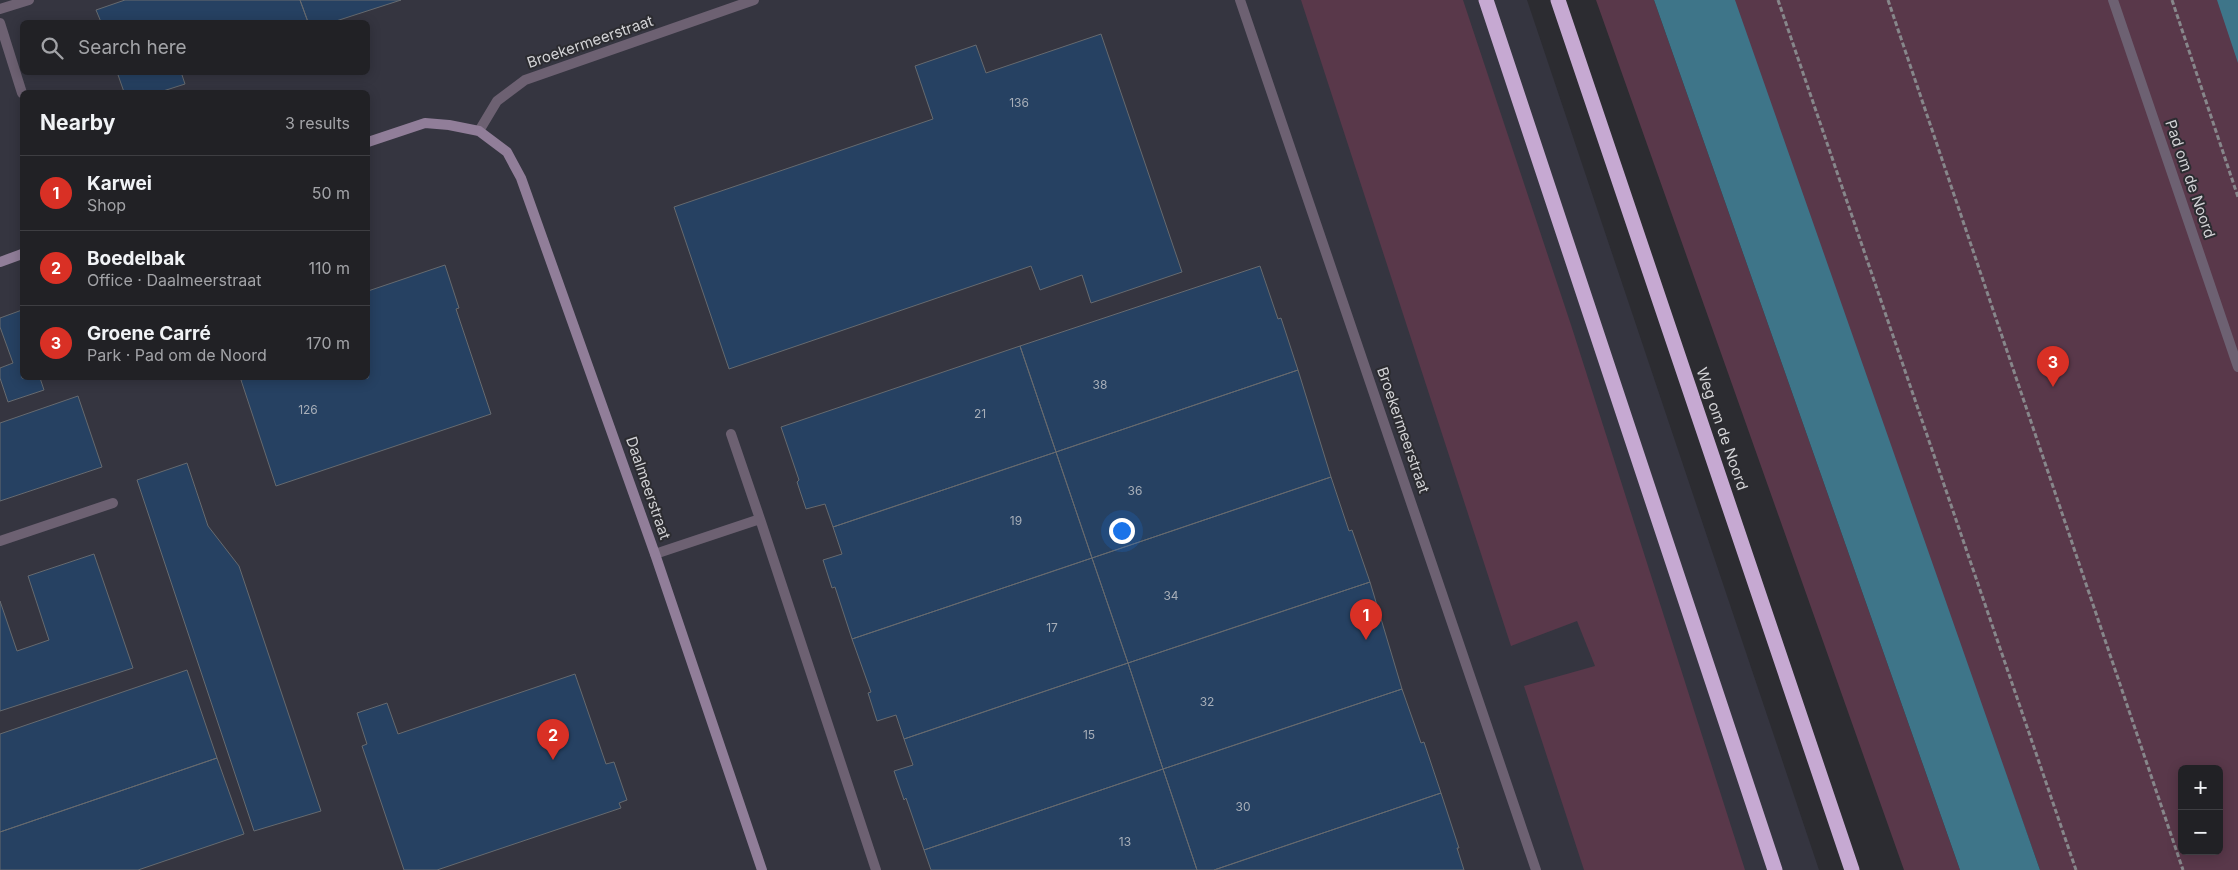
<!DOCTYPE html>
<html lang="en">
<head>
<meta charset="utf-8">
<style>
  body { margin:0; font-family:Inter,sans-serif; background:#29292d; color:#f1f3f6 }
  .controls { position:absolute; right:15px; bottom:15px; display:grid; overflow:hidden; border-radius:8px; box-shadow:0 2px 12px #0003 }
  .controls button { width:45px; height:45px; display:grid; place-items:center; padding:0; border:0; border-bottom:1px solid #3e3e42; background:#212125; color:#f1f3f6; font:25px sans-serif }
  .you { position:absolute; left:1121px; top:530px; width:18px; height:18px; margin:-12px; border:4px solid #fff; border-radius:50%; background:#1a73e8; box-shadow:0 0 0 8px #1a73e833 }
  .badge { display:grid; place-items:center; width:32px; height:32px; border-radius:50%; background:#d93025; color:#fff; font-size:16px; font-weight:700 }
  .pin { position:absolute; translate:-50% -41px; filter:drop-shadow(0 1px 2px #0008) }
  .pin::after { content:''; position:absolute; top:26px; width:18px; height:15px; background:inherit; clip-path:polygon(0 0,100% 0,50% 100%) }
  .list { margin:0; padding:0; list-style:none }
  h2 { display:flex; justify-content:space-between; align-items:center; height:65px; margin:0; padding:0 20px; font-size:21px }
  h2 small { font-size:16px; font-weight:400; color:#a2a3a7 }
  .list li { display:grid; grid-template-columns:32px 1fr auto; gap:15px; align-items:center; box-sizing:border-box; height:75px; padding:0 20px; border-top:1px solid #3e3e42 }
  .list b { display:block; font-size:19px; white-space:nowrap }
  .list p { margin:0; font-size:16px; white-space:nowrap; color:#a2a3a7 }
  .list em { font-size:16px; font-style:normal; color:#a2a3a7 }
  .icon { flex:none; width:28px; height:28px; fill:none; stroke:currentColor; stroke-width:2; stroke-linecap:round; stroke-linejoin:round }
  .map { position:relative; flex:none; width:2238px; height:870px; overflow:hidden }
  .search { position:absolute; background:#212125; box-shadow:0 2px 12px #0003; left:20px; top:20px; width:350px; height:55px; display:flex; align-items:center; gap:12px; box-sizing:border-box; padding:0 18px; border-radius:8px; color:#a2a3a7; font-size:19px }
  .panel { position:absolute; background:#212125; box-shadow:0 2px 12px #0003; left:20px; top:90px; width:350px; height:290px; border-radius:8px }
  .map>svg:first-child { display:block }
</style>
</head>
<body>
<div class="map">
<svg width="2238" height="870" viewBox="0 0 2238 870">
  <rect width="100%" height="100%" fill="#2c2c31"/>
  <path fill="#353540" fill-rule="evenodd" d="M0 0H1527L1819 870H0ZM22 22H368V72H22ZM22 92H368V378H22Z"/>
  <path fill="#59384a" fill-rule="evenodd" d="M1301 0H1463L1572 328 1745 870H1584L1524 686 1595 666 1577 621 1511 646Z
    M1596 0H1654L1960 870H1904Z
    M1729 0H2236L2238 5V870H2040ZM2182 769H2219V851H2182Z"/>
  <path fill="#3e7589" d="M1654 0H1735L2040 870H1960Z
    M2217 0H2238V63Z"/>
  <path fill="#264162" stroke="#666a6f" d="M125 0H300L308 22H101L96 10Z
    M300 0H401L333 22H308Z
    M1101 34 1182 272 1091 303 1082 275 1040 290 1031 266 729 369 674 207 933 119 915 66 976 45 986 73Z
    M117 72H181L185 84 160 92H124Z
    M445 265 459 308 456 309 491 414 276 486 241 380 248 378H368V291Z
    M1260 266 1278 319 1281 318 1298 370 1056 452 1020 346Z
    M22 310V378H40L44 390 8 402 0 378V368L13 363 0 327V318Z
    M1020 346 1056 452 833 527 825 504 806 509 797 482 799 480 781 427Z
    M1298 370 1331 477 1092 558 1056 452Z
    M78 396 102 467 0 501V423Z
    M1056 452 1092 558 852 639 835 587 832 588 823 560 842 554 833 527Z
    M187 463 208 526 239 566 321 811 254 831 137 480Z
    M1331 477 1349 531 1352 530 1370 582 1128 663 1092 558Z
    M94 554 133 668 0 711V601L17 651 49 640 28 576Z
    M1092 558 1128 663 904 739 896 715 877 721 868 693 871 692 852 639Z
    M1370 582 1402 689 1163 769 1128 663Z
    M1128 663 1163 769 924 850 906 798 904 800 894 771 913 765 904 739Z
    M187 670 217 758 0 832V734Z
    M575 674 606 764 614 762 627 800 619 803 621 808 437 870H404L362 746 367 744 357 713 387 703 398 734Z
    M1402 689 1421 743 1424 742 1441 793 1214 870H1197L1163 769Z
    M217 758 244 834 138 870H0V832Z
    M1163 769 1197 870H931L924 850Z
    M1441 793 1459 848H1457L1464 870H1214Z"/>
  <g fill="none" stroke-linecap="round" stroke-linejoin="round">
    <path stroke="#87878b" stroke-width="3" stroke-dasharray="5 2.5" stroke-linecap="butt" d="M1778 0 2076 870
      M1888 0 2183 870
      M2172 0 2238 197"/>
    <path stroke="#6d6172" stroke-width="10" d="M0 9 29 0
      M731 434 760 519
      M0 541 113 503
      M655 554 760 519 876 870"/>
    <path stroke="#6d6172" stroke-width="10" d="M1240 0 1536 870
      M2113 0 2238 367
      M0 23 22 93
      M479 131 497 101 525 80 754 0"/>
    <path stroke="#917e99" stroke-width="10" d="M368 142 425 123 449 125 479 131 507 152 521 178 655 554 762 870
      M0 262 22 254"/>
    <path stroke="#c6a9d2" stroke-width="15" d="M1486 0 1775 870
      M1558 0 1852 870"/>
  </g>
  <g text-anchor="middle" stroke-width="4" stroke-linejoin="round" paint-order="stroke">
    <g font-size="12" fill="#a7aeb8">
      <text x="1019" y="107">136</text>
      <text x="1100" y="389">38</text>
      <text x="308" y="414">126</text>
      <text x="980" y="418">21</text>
      <text x="1135" y="495">36</text>
      <text x="1016" y="525">19</text>
      <text x="1171" y="600">34</text>
      <text x="1052" y="632">17</text>
      <text x="1207" y="706">32</text>
      <text x="1089" y="739">15</text>
      <text x="1243" y="811">30</text>
      <text x="1125" y="846">13</text>
    </g>
    <g font-size="15" fill="#d2d2d5" stroke="#2c2c31">
      <text transform="translate(590 42) rotate(-19)" y="5">Broekermeerstraat</text>
      <text transform="translate(2190 179) rotate(71)" y="5">Pad om de Noord</text>
      <text transform="translate(1722 429) rotate(71)" y="5">Weg om de Noord</text>
      <text transform="translate(1403 430) rotate(71)" y="5">Broekermeerstraat</text>
      <text transform="translate(648 488) rotate(71)" y="5">Daalmeerstraat</text>
    </g>
  </g>
</svg>
<div class="controls">
<button>+</button>
<button>−</button>
</div>
<div class="you"></div>
<div class="pin badge" style="left:1366px;top:640px">1</div>
<div class="pin badge" style="left:553px;top:760px">2</div>
<div class="pin badge" style="left:2053px;top:387px">3</div>
<div class="search"><svg class="icon" aria-label="search" viewBox="0 0 24 24"><circle cx="10" cy="10" r="6"/><path d="M15 15l6 6"/></svg>Search here</div>
<section class="panel">
<h2>Nearby<small>3 results</small></h2>
<ul class="list">
<li><span class="badge">1</span><div><b>Karwei</b><p>Shop</p></div><em>50 m</em></li>
<li><span class="badge">2</span><div><b>Boedelbak</b><p>Office · Daalmeerstraat</p></div><em>110 m</em></li>
<li><span class="badge">3</span><div><b>Groene Carré</b><p>Park · Pad om de Noord</p></div><em>170 m</em></li>
</ul>
</section>
</div>
</body>
</html>
